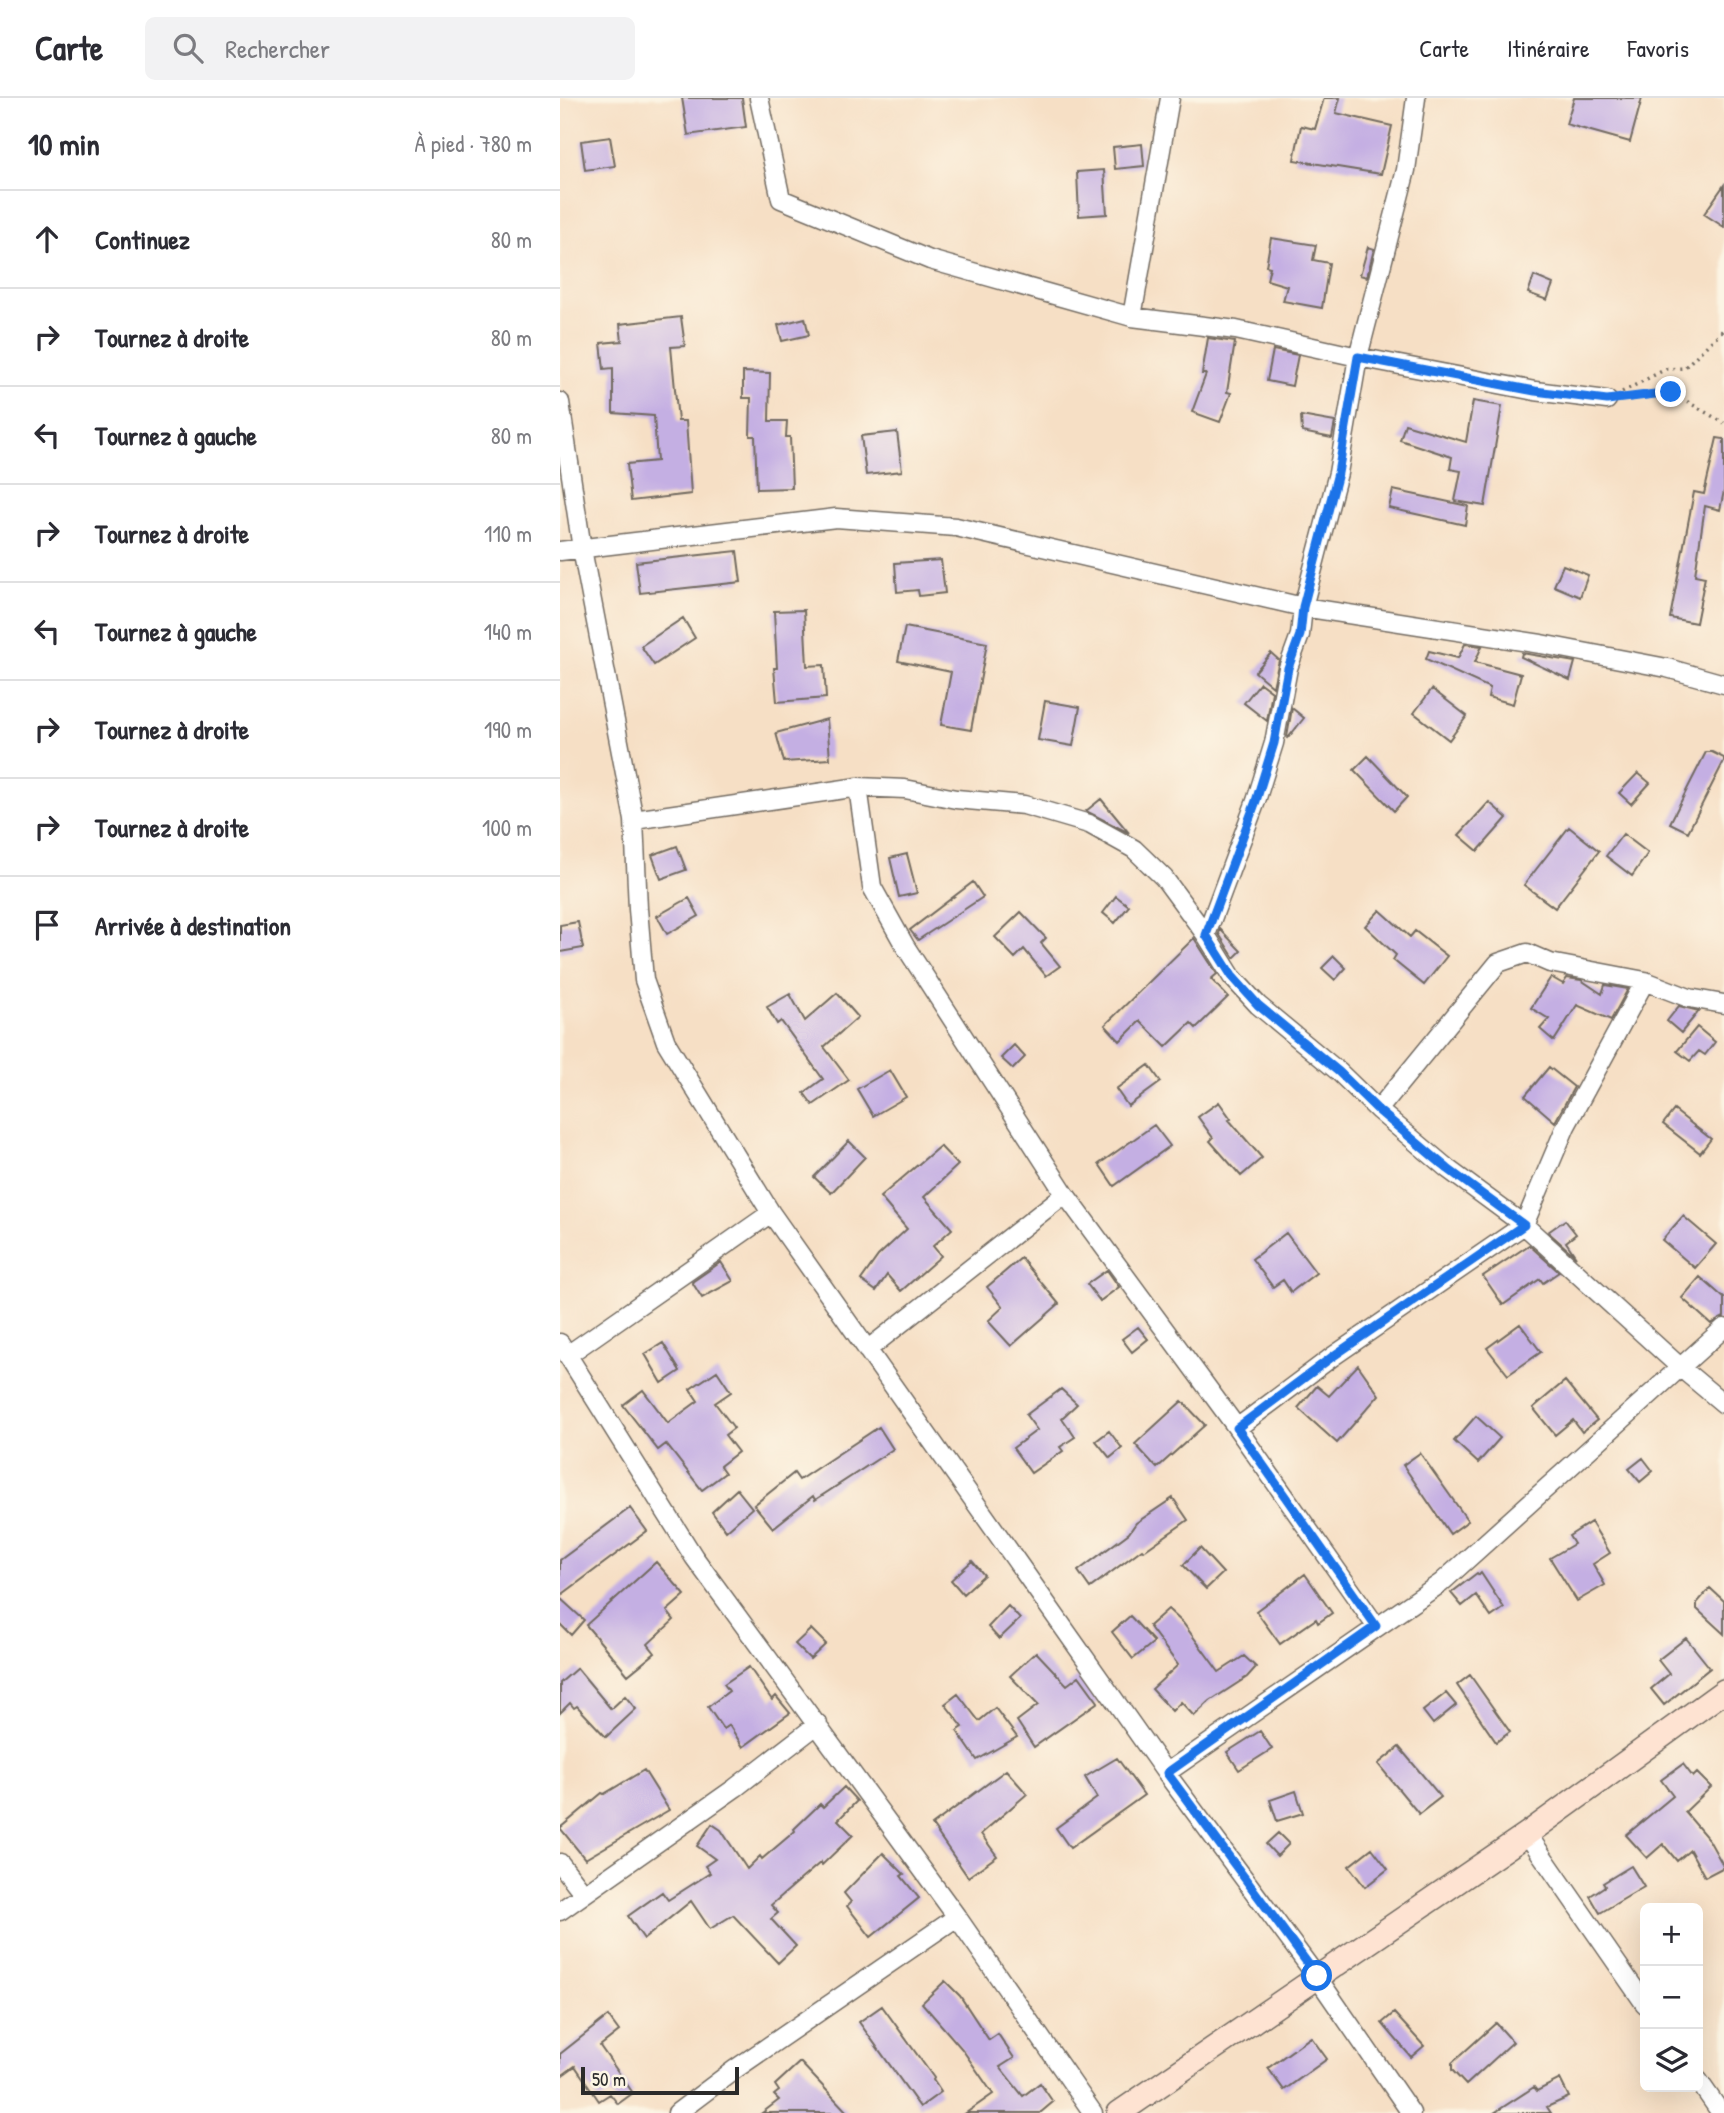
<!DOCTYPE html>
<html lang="fr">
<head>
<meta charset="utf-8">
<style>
  body { margin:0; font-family:"Patrick Hand",sans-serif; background:#f2f2f3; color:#2b2b33 }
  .controls { position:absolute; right:21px; bottom:21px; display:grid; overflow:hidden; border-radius:10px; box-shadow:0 7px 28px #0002 }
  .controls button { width:63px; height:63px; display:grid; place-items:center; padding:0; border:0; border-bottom:2px solid #e1e1e2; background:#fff; color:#2b2b33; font:35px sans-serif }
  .scale { position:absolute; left:21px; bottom:18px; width:158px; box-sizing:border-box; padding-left:7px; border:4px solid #2b2b2b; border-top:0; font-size:19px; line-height:24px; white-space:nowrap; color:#2b2b2b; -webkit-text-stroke:5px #fcf5e5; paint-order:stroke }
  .stop { position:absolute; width:21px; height:21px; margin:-16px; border:5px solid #1a73e8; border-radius:50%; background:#fff }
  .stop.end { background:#1a73e8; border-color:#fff; box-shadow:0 2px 7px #0008 }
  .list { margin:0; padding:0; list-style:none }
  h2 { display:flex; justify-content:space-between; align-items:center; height:91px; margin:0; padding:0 28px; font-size:30px }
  h2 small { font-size:23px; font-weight:400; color:#7c7c81 }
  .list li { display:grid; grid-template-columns:46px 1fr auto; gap:21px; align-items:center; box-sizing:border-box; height:98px; padding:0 28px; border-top:2px solid #e1e1e2 }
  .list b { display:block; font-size:26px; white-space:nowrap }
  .list em { font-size:23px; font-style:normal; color:#7c7c81 }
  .icon { flex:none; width:38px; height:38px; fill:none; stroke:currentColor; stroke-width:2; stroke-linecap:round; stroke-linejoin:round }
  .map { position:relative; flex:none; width:1164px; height:2015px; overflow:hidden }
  header { display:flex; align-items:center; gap:42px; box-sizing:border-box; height:98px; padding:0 35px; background:#fff; border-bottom:2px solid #e1e1e2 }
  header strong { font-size:33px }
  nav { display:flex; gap:38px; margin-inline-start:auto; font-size:24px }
  .search { width:490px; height:63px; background:#f2f2f3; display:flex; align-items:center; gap:18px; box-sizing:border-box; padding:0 24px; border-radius:10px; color:#7c7c81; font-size:26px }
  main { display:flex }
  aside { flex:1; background:#fff }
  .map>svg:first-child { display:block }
</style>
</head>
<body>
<header>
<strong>Carte</strong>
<div class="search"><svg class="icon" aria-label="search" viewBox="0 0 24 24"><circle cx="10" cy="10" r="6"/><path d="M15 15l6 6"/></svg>Rechercher</div>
<nav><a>Carte</a><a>Itinéraire</a><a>Favoris</a></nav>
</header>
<main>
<aside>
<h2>10 min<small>À pied · 780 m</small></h2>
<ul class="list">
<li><svg class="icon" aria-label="ahead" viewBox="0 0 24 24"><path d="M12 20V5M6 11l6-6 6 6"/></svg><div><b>Continuez</b></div><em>80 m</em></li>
<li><svg class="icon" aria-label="right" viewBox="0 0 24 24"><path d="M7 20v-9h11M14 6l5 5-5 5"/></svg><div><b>Tournez à droite</b></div><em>80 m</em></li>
<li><svg class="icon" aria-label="left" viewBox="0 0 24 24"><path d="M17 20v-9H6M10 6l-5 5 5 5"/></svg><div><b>Tournez à gauche</b></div><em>80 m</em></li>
<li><svg class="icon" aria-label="right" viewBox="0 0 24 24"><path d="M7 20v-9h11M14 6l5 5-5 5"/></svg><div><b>Tournez à droite</b></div><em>110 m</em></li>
<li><svg class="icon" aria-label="left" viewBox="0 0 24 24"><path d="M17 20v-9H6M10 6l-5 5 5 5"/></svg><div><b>Tournez à gauche</b></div><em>140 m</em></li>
<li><svg class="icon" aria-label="right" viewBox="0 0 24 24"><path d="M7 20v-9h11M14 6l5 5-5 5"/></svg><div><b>Tournez à droite</b></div><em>190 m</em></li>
<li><svg class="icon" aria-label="right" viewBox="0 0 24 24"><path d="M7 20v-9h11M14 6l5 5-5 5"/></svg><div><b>Tournez à droite</b></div><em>100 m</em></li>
<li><svg class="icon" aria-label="arrive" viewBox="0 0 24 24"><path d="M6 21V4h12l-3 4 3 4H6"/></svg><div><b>Arrivée à destination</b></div></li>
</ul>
</aside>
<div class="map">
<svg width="1164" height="2015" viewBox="0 0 1164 2015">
  <rect width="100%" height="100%" fill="#fcf5e5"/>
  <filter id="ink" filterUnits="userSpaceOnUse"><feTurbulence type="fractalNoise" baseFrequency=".0143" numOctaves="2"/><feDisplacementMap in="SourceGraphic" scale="14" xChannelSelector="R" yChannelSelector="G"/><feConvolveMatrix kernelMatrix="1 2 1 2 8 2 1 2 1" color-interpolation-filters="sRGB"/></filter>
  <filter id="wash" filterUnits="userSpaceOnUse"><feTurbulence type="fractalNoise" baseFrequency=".00686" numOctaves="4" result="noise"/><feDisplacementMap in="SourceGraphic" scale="28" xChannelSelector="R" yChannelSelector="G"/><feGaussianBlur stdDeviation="1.57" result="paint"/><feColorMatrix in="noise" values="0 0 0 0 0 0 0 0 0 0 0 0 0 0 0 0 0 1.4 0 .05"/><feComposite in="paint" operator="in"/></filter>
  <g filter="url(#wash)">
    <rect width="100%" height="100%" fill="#f6dfc5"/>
    <g id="blocks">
      <path fill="#c4afe3" d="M122 0H182L186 29 128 37Z
        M764 0H780L776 15 832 28 821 76 734 62 741 28 755 31Z
        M1014 0H1082L1070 44 1006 26Z
        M50 39 55 68 25 72 21 43Z
        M582 46 584 68 555 71 553 49Z
        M544 72 547 116 519 118 517 74Z
        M1164 87V129L1144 116Z
        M711 140 756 147 753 162 769 165 762 210 723 203 727 188 707 182 710 169 706 168Z
        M808 149 814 151 807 179 800 177Z
        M974 178 993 186 987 202 968 195Z
        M121 219 125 248 111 249 118 323H126L131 396 71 403 67 366 97 363 94 318 53 315V270L44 271 41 245 62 243 60 226Z
        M245 220 249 237 222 243 218 227Z
        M648 240 675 244 667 294 671 295 660 324 632 314 646 276H642Z
        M713 252 738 257 732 288 707 283Z
        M183 274 210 275 209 323H227L226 339H230L232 390 197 391 195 338H190L191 300H183Z
        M913 303 942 308 925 408 895 403 901 373 890 371 892 359 840 342 845 326 906 344Z
        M741 318 775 324 772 340 742 334Z
        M337 334 342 373 306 377 301 338Z
        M1157 340 1164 341V393L1160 412 1145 408 1135 477 1145 479 1136 525 1110 520 1134 394 1144 396Z
        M833 392 908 408 905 427 829 410Z
        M177 453 181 484 80 495 76 464Z
        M381 462 385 495 359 498 358 492 337 494 335 465Z
        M1003 467 1028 477 1020 499 994 488Z
        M244 512 247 568 264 567 266 600 217 604 214 570H217L214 513Z
        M123 520 135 540 94 567 81 548Z
        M345 529 427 545 411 632 381 627 391 574 338 563Z
        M905 546 922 548 915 564 961 576 953 606 928 599 930 590 866 561 869 553 898 560Z
        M711 555 719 562 713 589 695 574Z
        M962 555 1015 564 1010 582 961 559Z
        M700 585 712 594 707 623 684 605Z
        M872 591 907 618 889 642 854 615Z
        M485 603 520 609 513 648 478 642Z
        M732 610 744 620 728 640 727 639Z
        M267 621 270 661 224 664 216 635Z
        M1146 654H1152L1164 660V663L1128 734 1110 725Z
        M808 658 847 699 834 713 794 672Z
        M1078 675 1090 685 1071 706 1059 695Z
        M541 701 569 735 526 713Z
        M929 704 947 720 918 753 899 737Z
        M1009 729 1039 753 995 810 964 787Z
        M1063 736 1088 755 1072 778 1046 758Z
        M117 748 126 772 101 781 92 757Z
        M347 756 357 795 339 799 330 760Z
        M413 784 423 799 358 842 350 832Z
        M556 798 569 808 555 825 543 815Z
        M129 800 139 818 107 836 97 818Z
        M820 812 850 839 855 833 887 858 864 887 833 862 836 857 805 828Z
        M461 814 486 840 481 845 500 868 486 878 464 851 455 860 435 839Z
        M18 824 23 850 0 854V827Z
        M660 831 681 853 674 860 659 836Z
        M634 840 657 876 651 881 668 899 636 930 631 925 606 949 580 923 560 943 545 927Z
        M774 858 786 870 775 882 762 870Z
        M991 879 1003 886 1007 880 1021 882 1042 896 1045 887 1068 891 1051 922 1017 907 994 943 980 931 989 921 971 910Z
        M277 895 298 919 264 949 289 982 253 1007 244 995 263 981 221 923 217 926 207 909 230 896 245 923Z
        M1119 908 1139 913 1121 935 1107 923Z
        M1137 929 1155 944 1145 957 1139 953 1130 963 1117 953Z
        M454 947 465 959 453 971 441 960Z
        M589 967 601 984 568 1008 556 991Z
        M989 969 1014 989 995 1024 965 998Z
        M330 972 346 999 313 1018 297 991Z
        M659 1004 671 1021 669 1022 702 1060 681 1078 650 1043 653 1040 638 1019Z
        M1114 1012 1151 1041 1140 1055 1103 1026Z
        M594 1027 610 1048 554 1088 539 1066Z
        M289 1043 305 1059 271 1095 254 1079Z
        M380 1048 398 1067 364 1099 392 1131 373 1148 381 1158 341 1193 327 1177 316 1193 301 1182 318 1158 347 1131 320 1099Z
        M1123 1118 1156 1146 1135 1170 1102 1142Z
        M1005 1122 1016 1136 1006 1144 1016 1159 988 1134Z
        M726 1135 756 1175 731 1194 723 1182 713 1189 692 1161Z
        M969 1147 999 1174 983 1185 980 1181 943 1207 923 1178Z
        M461 1160 499 1206 451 1248 428 1223 443 1209 427 1189Z
        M161 1164 173 1183 142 1200 132 1184Z
        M547 1172 559 1189 540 1203 527 1186Z
        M1140 1179 1164 1200V1219L1151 1226 1122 1200Z
        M960 1226 981 1254 948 1277 927 1250Z
        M578 1229 588 1241 572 1254 562 1241Z
        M103 1245 120 1273 102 1285 85 1256Z
        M798 1267 819 1297 777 1345 738 1310 757 1288 769 1298Z
        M157 1273 171 1294 155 1305 174 1330 165 1337 178 1354 160 1368 165 1375 142 1392 106 1346 98 1352 63 1307 83 1292 108 1325 138 1303 130 1291Z
        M1005 1283 1037 1322 1022 1334 1013 1322 995 1337 973 1310Z
        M501 1291 517 1306 502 1320 515 1339 500 1349 503 1353 471 1375 453 1350 477 1332 466 1317Z
        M622 1303 645 1327 597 1370 575 1346Z
        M916 1318 940 1340 918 1365 894 1343Z
        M319 1329 333 1351 255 1402 253 1398 213 1430 194 1407 234 1375 239 1382Z
        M549 1333 562 1350 550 1360 536 1343Z
        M860 1355 908 1423 890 1436 843 1367Z
        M1083 1360 1093 1373 1080 1384 1069 1371Z
        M177 1391 192 1410 166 1433 152 1414Z
        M613 1400 628 1422 584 1453 582 1451 530 1490 518 1473 569 1435 576 1425Z
        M70 1410 87 1433 0 1498V1462Z
        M1031 1424 1050 1455 1033 1466 1045 1487 1017 1503 990 1460 1014 1446 1009 1438Z
        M640 1450 663 1475 646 1491 623 1467Z
        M412 1463 424 1477 403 1496 391 1482Z
        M96 1464 125 1497 107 1513 114 1522 88 1546 95 1555 68 1577 26 1527Z
        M917 1475 919 1477 921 1475 944 1510 931 1519 916 1497 902 1508 891 1495Z
        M745 1476 772 1515 758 1525 756 1521 720 1546 696 1513Z
        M1150 1490 1164 1503V1536L1137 1511V1505Z
        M0 1500 24 1522 11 1537 0 1526Z
        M448 1508 460 1521 439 1541 428 1529Z
        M608 1511 623 1525 659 1574 684 1558 696 1569 687 1579 650 1603 634 1618 621 1604 612 1613 592 1591 618 1567 589 1528Z
        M570 1518 594 1544 573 1561 552 1534Z
        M251 1531 266 1546 250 1561 235 1546Z
        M1126 1540 1150 1570 1104 1607 1091 1591 1109 1576 1098 1562Z
        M476 1554 507 1587 519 1578 538 1604 474 1649 457 1623 478 1607 450 1578Z
        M189 1569 212 1602 216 1598 230 1615 183 1649 169 1627 163 1631 148 1609 169 1593 164 1586Z
        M17 1570 51 1611 65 1598 76 1611 46 1639 17 1608 14 1610 10 1605 0 1615V1585Z
        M910 1577 950 1634 936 1644 897 1587Z
        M886 1595 896 1607 873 1626 863 1613Z
        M398 1596 419 1623 435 1610 457 1639 417 1662 397 1633 403 1629 385 1606Z
        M700 1633 712 1651 679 1672 667 1654Z
        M839 1649 881 1699 859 1716 818 1666Z
        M557 1660 584 1697 510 1750 496 1730 537 1700 525 1679Z
        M1123 1666 1133 1679 1137 1675 1151 1689 1125 1714 1149 1742 1164 1769 1145 1779 1130 1752 1117 1763 1103 1746 1087 1760 1066 1737 1113 1698 1101 1682Z
        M84 1672 109 1712 25 1761 0 1730 42 1695 44 1696Z
        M446 1672 467 1696 421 1736 437 1758 408 1779 372 1727Z
        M284 1689 297 1703 278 1722 293 1737 262 1767 261 1764 211 1807 218 1815 211 1821 236 1848 218 1865 173 1817 150 1831 131 1803 84 1841 68 1818 102 1794 108 1802 150 1775 145 1768 155 1761 137 1748 152 1726 161 1732 187 1771 200 1758 202 1761 235 1733 234 1731 260 1706 263 1709Z
        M736 1693 743 1715 717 1723 710 1702Z
        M718 1735 729 1746 717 1758 706 1746Z
        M812 1750 828 1771 805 1789 789 1768Z
        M323 1755 344 1776 341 1778 359 1800 311 1839 287 1808 291 1804 284 1795Z
        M1071 1768 1084 1789 1040 1815 1030 1798 1045 1788 1043 1785Z
        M385 1883 400 1898 429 1942 438 1936 454 1960 440 1969 463 1998 480 1985 493 2004 480 2015H406L433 1996 402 1951 362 1905Z
        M322 1908 374 1980 373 1982 381 1994 360 2009 299 1924Z
        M834 1915 864 1948 851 1959 822 1925Z
        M48 1918 59 1933 40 1948 73 1995 58 2006 50 1996 39 2003 15 1968 0 1979V1956Z
        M936 1925 953 1944 906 1987 892 1972V1965Z
        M751 1939 767 1961 724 1992 708 1970Z
        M240 1964 288 2015H202L219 2002 214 1997 219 1993 215 1987Z
        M1000 1981 1009 1999 987 2009 991 2015H934L974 1989 977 1993Z"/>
    </g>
  </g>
  <g filter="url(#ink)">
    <use href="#blocks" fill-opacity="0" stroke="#726a61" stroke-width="2"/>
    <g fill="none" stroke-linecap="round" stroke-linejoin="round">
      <defs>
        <path id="street" d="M199 0 221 101 370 162 572 219 676 232 798 259 975 293 1047 302
          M572 219 610 0
          M0 304 22 451 74 722 78 811 84 882 106 944 211 1115 606 1675 757 1879 851 2015
          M0 453 276 420 396 429 743 509 981 546 1107 570 1164 586
          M298 689 312 789 345 848 505 1096 677 1330 816 1528
          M74 722 298 689 345 691 396 701 464 707 529 726 574 751 604 780 646 837 672 879 698 907 779 974 818 1012 888 1071 964 1127 1121 1270 1164 1306
          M646 837 696 703 714 645 728 570 740 537 743 509 778 375 798 259 846 72 856 0
          M818 1012 938 865 967 855 990 865 1085 883 1129 900 1164 906
          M0 1245 134 1459 397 1819 533 2015
          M307 1252 505 1096
          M9 1256 211 1115
          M677 1330 772 1259 964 1127 1006 1028 1085 883
          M606 1675 881 1485 1164 1230
          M967 1736 1085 1906
          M0 1765 24 1796
          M0 1813 175 1690 258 1626
          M1138 1982 1161 2015
          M117 2015 174 1972 397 1819"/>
        <path id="secondary" d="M559 2015 967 1736 1164 1593"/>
      </defs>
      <use href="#street" stroke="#726a61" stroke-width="21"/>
      <use href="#secondary" stroke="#726a61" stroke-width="26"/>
      <path stroke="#726a61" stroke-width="3.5" stroke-dasharray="2 5" stroke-linecap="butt" d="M1062 294 1106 271 1124 270 1164 231
        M1067 300 1111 294 1164 325"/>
      <use href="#street" stroke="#fff" stroke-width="18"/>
      <use href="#secondary" stroke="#fee3d2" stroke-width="23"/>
    </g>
  </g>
  <g fill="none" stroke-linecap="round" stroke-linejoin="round" filter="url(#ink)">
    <path stroke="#1a73e8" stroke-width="9" d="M757 1878 607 1675 816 1528 677 1330 772 1259 964 1127 888 1071 818 1012 779 974 698 907 672 878 646 837 696 703 714 645 728 570 740 537 743 509 778 375 798 259 975 293 1047 302 1111 294"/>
  </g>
</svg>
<div class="controls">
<button>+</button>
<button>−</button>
<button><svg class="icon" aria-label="layers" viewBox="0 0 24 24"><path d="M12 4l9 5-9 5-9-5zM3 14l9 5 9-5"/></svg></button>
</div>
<div class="scale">50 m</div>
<div class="stop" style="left:757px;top:1878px"></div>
<div class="stop end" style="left:1111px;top:294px"></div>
</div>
</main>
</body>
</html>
